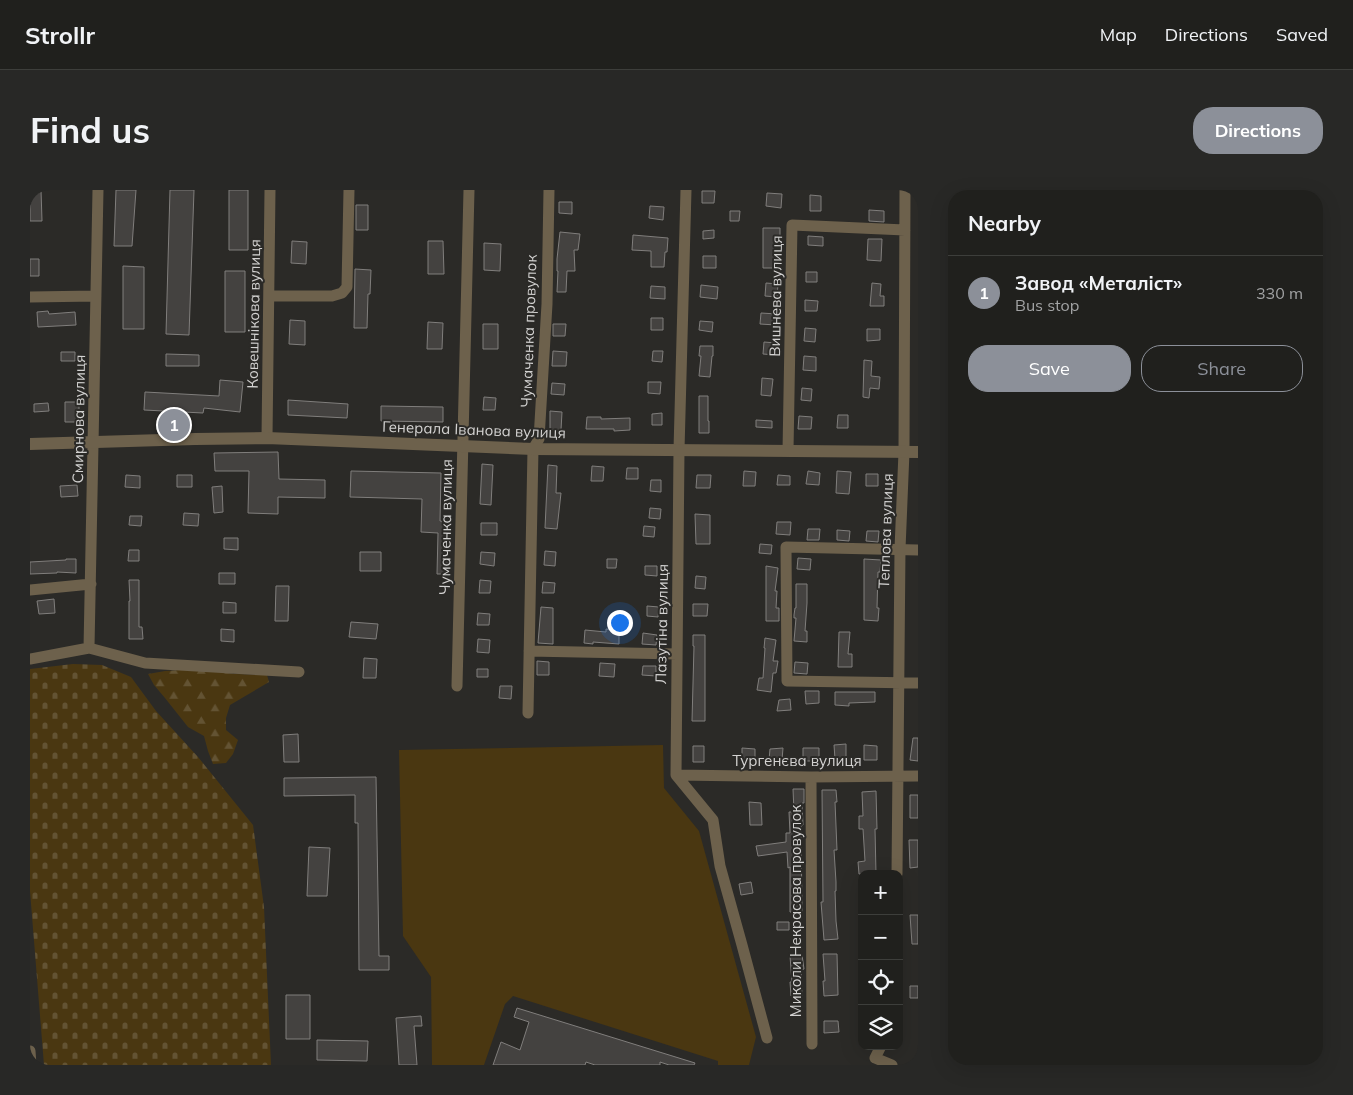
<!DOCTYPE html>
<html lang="en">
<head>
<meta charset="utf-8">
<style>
  body { margin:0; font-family:Mulish,sans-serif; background:#282826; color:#f1f3f6 }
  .controls { position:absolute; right:15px; bottom:15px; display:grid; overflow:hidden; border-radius:10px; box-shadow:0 5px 20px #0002 }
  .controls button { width:45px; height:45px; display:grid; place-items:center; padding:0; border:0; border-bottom:1px solid #3d3e3b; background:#20201d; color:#f1f3f6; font:25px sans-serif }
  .you { position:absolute; left:589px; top:432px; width:18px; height:18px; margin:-12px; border:4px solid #fff; border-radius:50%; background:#1a73e8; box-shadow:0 0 0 8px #1a73e833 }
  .badge { display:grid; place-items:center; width:32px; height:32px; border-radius:50%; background:#8c9099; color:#fff; font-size:16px; font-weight:700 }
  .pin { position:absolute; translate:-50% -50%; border:2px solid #fff; box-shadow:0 1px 5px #0006 }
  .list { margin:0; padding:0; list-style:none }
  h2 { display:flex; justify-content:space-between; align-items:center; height:65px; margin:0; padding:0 20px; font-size:21px }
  h2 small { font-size:16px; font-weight:400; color:#a2a3a4 }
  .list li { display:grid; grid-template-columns:32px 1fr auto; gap:15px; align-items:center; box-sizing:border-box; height:75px; padding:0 20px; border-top:1px solid #3d3e3b }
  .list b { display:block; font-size:19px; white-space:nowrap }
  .list p { margin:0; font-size:16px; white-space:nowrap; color:#a2a3a4 }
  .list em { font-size:16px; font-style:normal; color:#a2a3a4 }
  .actions { display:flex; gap:10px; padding:15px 20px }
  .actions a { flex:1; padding:11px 0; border:1px solid #8c9099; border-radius:20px; text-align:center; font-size:18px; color:#8c9099 }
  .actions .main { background:#8c9099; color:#fff }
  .icon { flex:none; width:28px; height:28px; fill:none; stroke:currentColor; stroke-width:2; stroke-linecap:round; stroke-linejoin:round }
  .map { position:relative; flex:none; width:888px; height:875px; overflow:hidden; border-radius:20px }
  header { display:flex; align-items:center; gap:30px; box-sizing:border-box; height:70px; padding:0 25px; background:#20201d; border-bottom:1px solid #3d3e3b }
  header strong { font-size:24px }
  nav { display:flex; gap:28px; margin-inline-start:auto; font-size:18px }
  .intro { display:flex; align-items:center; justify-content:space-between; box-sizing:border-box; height:120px; padding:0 30px }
  h1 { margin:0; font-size:35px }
  .button { padding:12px 22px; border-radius:20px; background:#8c9099; color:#fff; font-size:18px; font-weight:700 }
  main { display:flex; gap:30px; padding:0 30px }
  aside { flex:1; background:#20201d; border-radius:20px; box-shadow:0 5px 20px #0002 }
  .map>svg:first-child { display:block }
</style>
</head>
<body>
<header>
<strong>Strollr</strong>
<nav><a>Map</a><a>Directions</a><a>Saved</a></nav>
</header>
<div class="intro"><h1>Find us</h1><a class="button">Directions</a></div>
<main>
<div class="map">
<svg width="888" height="875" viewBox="0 0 888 875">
  <defs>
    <pattern id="forest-firs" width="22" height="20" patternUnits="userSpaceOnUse" patternTransform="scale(1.25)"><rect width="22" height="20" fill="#4a3711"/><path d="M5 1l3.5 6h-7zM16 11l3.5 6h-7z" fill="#635333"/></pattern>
    <pattern id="cemetery-stones" width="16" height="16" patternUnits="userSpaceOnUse" patternTransform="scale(1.25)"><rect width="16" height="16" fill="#4a3711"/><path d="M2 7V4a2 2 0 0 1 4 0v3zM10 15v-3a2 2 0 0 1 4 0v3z" fill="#635333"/></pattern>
  </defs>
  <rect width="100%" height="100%" fill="#2b2a27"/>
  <path fill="#4a3711" d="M633 555 634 598 669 641 726 847 719 875H688V871L483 806 475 814 454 875H402L401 787 373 746 369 560Z"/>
  <path fill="url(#forest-firs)" d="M164 479 206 484 237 485 239 492 200 515 196 528V540L208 550 203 564 196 573 183 574 178 561 174 546 158 537 135 508 124 495 118 484 135 481Z"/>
  <path fill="url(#cemetery-stones)" d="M43 474 72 475 101 487 126 521 168 567 223 635 234 717 241 875H14L0 701V479Z"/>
  <path fill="#444240" stroke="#807e7c" d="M0 0H11L12 31H0Z
    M86 0H106L102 56H84Z
    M140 0H164L159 145 136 144Z
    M199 0H218V60H199Z
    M672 1H685L684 13H672Z
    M737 3 752 4 751 18 736 16Z
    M780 5 791 6V21H780Z
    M529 12H542V24L529 23Z
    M326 15H338V40H326Z
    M620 16 634 17 633 30 619 28Z
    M839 20 854 21V32L839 31Z
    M700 21H710L709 31H700Z
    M733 38H750V78H733Z
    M684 40V48L673 49V41Z
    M530 42 550 44 548 60H544L545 81H537L536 102H527L528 81H527V69Z
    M603 45 638 48 637 62H635L634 77H621V61L602 60Z
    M778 46 793 47V56L778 55Z
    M838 49H852L851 71 837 70Z
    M262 51 277 52 276 74 261 73Z
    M398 51H413L414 84H398Z
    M454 53 471 54 470 81 454 80Z
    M673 66H686V78H673Z
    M0 69H9V86H0Z
    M93 76 114 77V139H93Z
    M325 79 341 80 340 104H338L337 138H324Z
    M195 81H215V142H195Z
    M776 82H787V92H776Z
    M736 93 748 94 747 107 735 106Z
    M842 93 851 94 850 106H854V116H840Z
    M671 95 688 97 687 109 670 107Z
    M621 96 635 97V109L620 108Z
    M775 110 788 111 787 121H775Z
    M18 121 19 124 45 122 46 135 8 137 7 122Z
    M731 123 747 124 746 135 730 134Z
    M621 128H633V140H621Z
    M260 130 275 131V155L259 154Z
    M670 131 683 132 682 142 669 140Z
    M398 132 413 133 412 159H397Z
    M453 134H468V159H453Z
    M523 134H536L535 146H523Z
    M775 138 786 139 785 152 774 151Z
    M837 139H850V150L837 151Z
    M734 152 746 153 745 165 733 164Z
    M670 156H683V166H682L680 187 669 186 671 166H669Z
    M523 161 537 162 536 176H522Z
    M623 161H633L632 172 622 171Z
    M31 162H45V171H31Z
    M136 164 169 165V176H136Z
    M774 166 786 167V181L773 180Z
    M834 170 842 171 841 186 850 187 849 199 840 198 839 208 833 207Z
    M732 188 743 189 741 206 731 205Z
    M190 190 213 192 210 222 174 218 173 223 114 220 115 202 189 206Z
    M618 192H631L630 204 618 203Z
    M522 193 535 194 534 205 521 204Z
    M772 198 782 199 781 211 771 210Z
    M669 206H678V231H679V243H669Z
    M454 207 466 208 465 220H453Z
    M258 210 318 214 317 228 258 225Z
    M35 212H49V232H35Z
    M18 213 19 221 4 222V214Z
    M351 216 413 217V232L351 231Z
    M520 221 532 222 531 240H520Z
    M632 223V235H622V224Z
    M808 225H818V238H807Z
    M769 226 782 227 781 239H768Z
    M557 227H571V229L600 228V240L584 241V239H556Z
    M726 230 742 231V238L726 237Z
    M248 262 249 289 295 290V308L248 307V324L218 323 219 281H185L184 263Z
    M452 274 463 275 461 315 450 314Z
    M518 275 527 276 526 303H531L527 339 515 338Z
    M562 276 574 277 573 291H561Z
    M597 278H608V289H596Z
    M321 281 411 283 410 331 418 332 417 384H407L408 343 391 342 392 309 320 307Z
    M714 281 726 282 725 296H713Z
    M778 281 790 283 789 295 776 294Z
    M807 281 821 282 819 304 806 303Z
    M836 284H848V296H836Z
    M96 285 110 286V298L95 297Z
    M147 285H162V297H147Z
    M667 285H681L680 298H666Z
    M748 285 760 286V295H747Z
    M621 290H631V302L620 301Z
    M47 295 48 306 31 307 30 296Z
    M192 296 193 322 184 323 182 297Z
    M620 318 631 319 630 329 619 328Z
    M154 323 169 324 168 336 153 335Z
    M665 324 680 325V354H666Z
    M100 326H112L111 336 99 335Z
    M747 332H761L760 345 746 344Z
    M451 333H467V345H451Z
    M614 336 625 337 624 347 613 346Z
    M778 339H790L789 350H777Z
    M807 340 820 341 819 351 807 350Z
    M837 341H849L848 352 836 351Z
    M194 348H208V360L194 359Z
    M730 354 742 355 741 364 729 363Z
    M99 360H109V371H98Z
    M515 361 526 362 525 376 514 375Z
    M330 362H351V381H330Z
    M451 362 465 363 464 376 450 374Z
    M768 368 781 369 780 380 767 379Z
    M36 369H46V383L27 382V383L0 384V372L36 370Z
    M577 369H587L586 378H577Z
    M834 369 851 370 850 382H848L847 418H849L848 431 834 430Z
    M615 376H627V386L615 385Z
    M736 376 748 378 745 401H747L746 418H749V431H736Z
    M189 383H205V394H189Z
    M666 386 676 387 675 399 665 398Z
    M99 390H109V437H112L113 449H99V411H100Z
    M450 390 461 391 460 403H449Z
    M513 392 525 393 524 403H512Z
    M766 394H777V413L775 441H777V452L764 451 766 428H764V425L765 418H766Z
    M246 396H259L258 431H245Z
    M24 409 25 423 9 424 7 411Z
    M193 412 206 413V423H193Z
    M663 414H678L677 426H663Z
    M617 416 629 417 628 427 617 426Z
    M511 417 523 418V454L508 453Z
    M448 423 460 424 459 435H447Z
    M321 432 348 434 346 449 319 447Z
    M191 439 204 440V452L191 451Z
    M576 439 589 440V454L563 452V454L554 453 555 440 576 442Z
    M809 442H820L818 464H822V477H808Z
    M613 443 627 445 626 455 612 454Z
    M663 445H675V531H662L664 456H663Z
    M735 448 746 450 743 471H748L746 483H743L741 502 727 500 729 488H733L735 458H734Z
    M448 449 460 450 459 463 447 462Z
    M334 468 347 469 346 488H333Z
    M507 471 519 472V485H507Z
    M765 472 778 473 777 484 764 483Z
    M570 473 585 474 584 487 569 486Z
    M613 476H626V486L612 485Z
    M447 479H458V487H447Z
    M470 496H482L481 509 469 508Z
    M775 501H789V513L776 514Z
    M805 502H845V512L819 513V516L805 515Z
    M760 509 761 520 747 521 749 510Z
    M268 544 269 572H254L253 545Z
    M883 548H888V571L880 570Z
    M816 554V569H805L804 555Z
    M834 555 847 556V570H834Z
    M663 556H674V572H663Z
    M712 558 725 559V570H712Z
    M753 558 752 570H739L740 559Z
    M773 558H789V571H773Z
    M346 587 349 766H359V780H329L328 633H325V605L254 606V588Z
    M763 599H774V613H772L773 635H771L772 722H760V677L758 678 757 662 728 666 726 656 756 652V643H760L759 622H764Z
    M792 600H806L807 612H805L807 660H804L806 692V701H805L806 731 808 749 794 750 791 712H793Z
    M846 601 847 639H845L846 684H829L828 672 835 671 833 639H829V626H833L832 602Z
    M880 605H888V628H880Z
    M719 612 731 613 732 635H720Z
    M879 650H888V677L880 678Z
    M279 657 300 658 297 706H277Z
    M721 692 723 703 711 705 709 694Z
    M880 725H888V754H882Z
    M747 732H759V740H747Z
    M793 764H807L808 805 794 806 793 791H795Z
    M772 765 774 779 771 780 772 806H761L760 792H762L760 766Z
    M880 796H888V808H880Z
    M256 805H280V849H256Z
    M487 818 665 873 664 875H639L630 872V875H565L556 872 555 875H463L471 852 490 860 499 832 484 827Z
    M391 826 392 836H384L387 875H369L366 828Z
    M794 831H808L809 842 794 843Z
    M287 850 338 851 337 871 287 870Z"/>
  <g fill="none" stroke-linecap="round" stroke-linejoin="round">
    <path stroke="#6d614c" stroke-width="11" d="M656 0 649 260 646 585 683 630 690 676 712 755 737 848
      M239 106H302L312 103 317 97 319 0
      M0 107 66 106
      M237 248 240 0
      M758 261 762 35 875 40
      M888 360 756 357 757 491 888 493
      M0 400 61 394
      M59 458 68 0
      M499 461 647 464
      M0 469 59 458 115 473 269 482
      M427 496 439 0
      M498 523 503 259 509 249 517 114 519 0
      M646 585 781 587 888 586
      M781 587 782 854
      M867 684 870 359 874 262 875 0
      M851 856 845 868 862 875
      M0 861 1 875"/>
    <path stroke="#6d614c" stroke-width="12" d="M0 254 165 249 237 248 503 259 888 262"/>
  </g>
  <g text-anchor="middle" stroke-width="4" stroke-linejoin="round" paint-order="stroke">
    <g font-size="15" fill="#d3d2d1" stroke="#2b2a27">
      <text transform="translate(746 106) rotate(-89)" y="5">Вишнева вулиця</text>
      <text transform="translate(224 124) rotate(-89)" y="5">Ковешнікова вулиця</text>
      <text transform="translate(499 141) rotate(-88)" y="5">Чумаченка провулок</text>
      <text transform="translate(49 229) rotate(-89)" y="5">Смирнова вулиця</text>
      <text transform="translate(444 240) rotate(2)" y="5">Генерала Іванова вулиця</text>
      <text transform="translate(416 337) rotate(-89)" y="5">Чумаченка вулиця</text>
      <text transform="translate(856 341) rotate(-88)" y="5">Теплова вулиця</text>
      <text transform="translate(632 434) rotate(-89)" y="5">Лазутіна вулиця</text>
      <text x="767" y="576">Тургенєва вулиця</text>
      <text transform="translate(766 721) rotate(-90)" y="5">Миколи Некрасова провулок</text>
    </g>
  </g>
</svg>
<div class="controls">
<button>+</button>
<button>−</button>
<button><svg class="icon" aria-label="locate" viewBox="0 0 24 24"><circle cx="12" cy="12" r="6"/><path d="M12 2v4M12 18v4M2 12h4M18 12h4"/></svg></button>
<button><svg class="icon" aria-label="layers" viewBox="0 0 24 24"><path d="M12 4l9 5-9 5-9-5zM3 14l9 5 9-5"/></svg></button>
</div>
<div class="you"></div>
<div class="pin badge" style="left:144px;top:235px">1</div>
</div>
<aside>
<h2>Nearby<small></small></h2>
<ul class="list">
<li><span class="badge">1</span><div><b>Завод «Металіст»</b><p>Bus stop</p></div><em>330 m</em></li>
</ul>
<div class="actions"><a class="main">Save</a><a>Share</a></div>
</aside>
</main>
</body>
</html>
